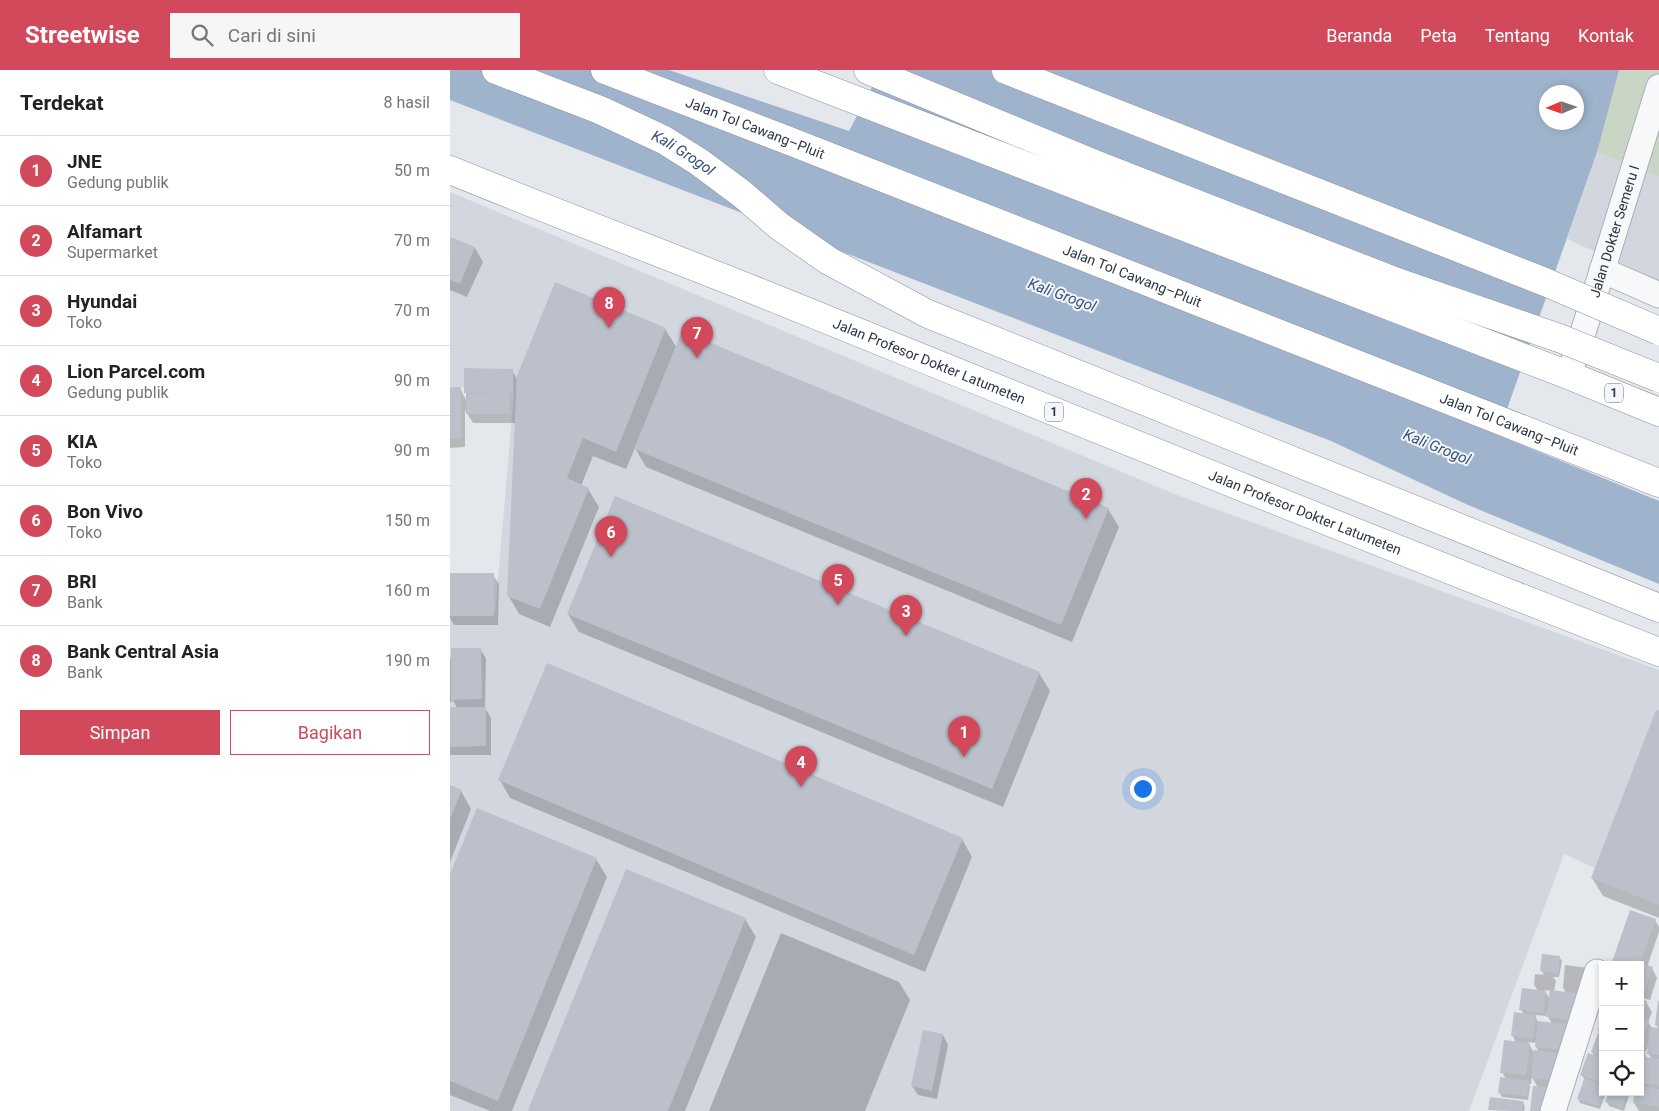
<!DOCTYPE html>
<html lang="id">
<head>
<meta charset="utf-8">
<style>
  body { margin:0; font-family:Roboto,sans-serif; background:#f6f6f6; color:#222 }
  .controls { position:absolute; right:15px; bottom:15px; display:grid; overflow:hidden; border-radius:0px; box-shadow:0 2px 8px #0003 }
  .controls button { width:45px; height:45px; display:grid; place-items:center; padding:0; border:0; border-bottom:1px solid #e0e0e0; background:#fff; color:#222; font:25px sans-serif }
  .compass { position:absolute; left:1089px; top:15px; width:45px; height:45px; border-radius:50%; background:#fff; box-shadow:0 2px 8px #0003; rotate:268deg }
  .you { position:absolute; left:692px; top:718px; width:18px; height:18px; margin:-12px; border:4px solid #fff; border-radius:50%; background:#1a73e8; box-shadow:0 0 0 8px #1a73e833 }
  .badge { display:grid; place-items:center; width:32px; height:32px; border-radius:50%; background:#d1495b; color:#fff; font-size:16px; font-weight:700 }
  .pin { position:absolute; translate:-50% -41px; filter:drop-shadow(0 1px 2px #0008) }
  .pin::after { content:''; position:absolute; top:26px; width:18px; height:15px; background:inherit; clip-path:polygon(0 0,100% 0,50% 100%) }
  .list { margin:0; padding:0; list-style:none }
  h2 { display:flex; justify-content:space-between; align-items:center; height:65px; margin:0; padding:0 20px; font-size:21px }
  h2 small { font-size:16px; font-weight:400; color:#767676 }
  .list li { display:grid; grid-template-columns:32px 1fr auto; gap:15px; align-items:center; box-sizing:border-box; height:70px; padding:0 20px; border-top:1px solid #e0e0e0 }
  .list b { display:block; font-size:19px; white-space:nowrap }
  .list p { margin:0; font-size:16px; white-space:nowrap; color:#767676 }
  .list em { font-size:16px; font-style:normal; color:#767676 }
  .actions { display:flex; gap:10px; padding:15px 20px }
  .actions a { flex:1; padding:11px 0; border:1px solid #d1495b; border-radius:0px; text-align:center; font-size:18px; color:#d1495b }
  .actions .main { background:#d1495b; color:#fff }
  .icon { flex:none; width:28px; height:28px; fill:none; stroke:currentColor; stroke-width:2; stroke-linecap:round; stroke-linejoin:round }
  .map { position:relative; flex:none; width:1209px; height:1041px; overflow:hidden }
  header { display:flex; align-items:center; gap:30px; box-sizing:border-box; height:70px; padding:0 25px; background:#d1495b; color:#fff }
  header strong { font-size:24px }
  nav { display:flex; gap:28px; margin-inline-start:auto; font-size:18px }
  .search { width:350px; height:45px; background:#f6f6f6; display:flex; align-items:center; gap:12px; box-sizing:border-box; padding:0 18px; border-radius:0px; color:#767676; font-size:19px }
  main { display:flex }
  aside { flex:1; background:#fff }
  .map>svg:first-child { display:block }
</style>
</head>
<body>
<header>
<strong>Streetwise</strong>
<div class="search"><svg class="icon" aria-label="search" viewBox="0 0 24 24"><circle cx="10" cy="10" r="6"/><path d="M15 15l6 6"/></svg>Cari di sini</div>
<nav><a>Beranda</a><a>Peta</a><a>Tentang</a><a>Kontak</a></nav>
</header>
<main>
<aside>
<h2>Terdekat<small>8 hasil</small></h2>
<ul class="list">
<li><span class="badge">1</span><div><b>JNE</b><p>Gedung publik</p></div><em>50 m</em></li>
<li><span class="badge">2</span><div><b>Alfamart</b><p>Supermarket</p></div><em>70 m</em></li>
<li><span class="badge">3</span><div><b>Hyundai</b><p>Toko</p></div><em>70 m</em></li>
<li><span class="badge">4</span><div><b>Lion Parcel.com</b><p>Gedung publik</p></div><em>90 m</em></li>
<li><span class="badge">5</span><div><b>KIA</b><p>Toko</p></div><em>90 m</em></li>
<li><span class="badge">6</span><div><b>Bon Vivo</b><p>Toko</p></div><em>150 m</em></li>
<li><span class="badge">7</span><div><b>BRI</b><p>Bank</p></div><em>160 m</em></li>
<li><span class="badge">8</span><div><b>Bank Central Asia</b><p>Bank</p></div><em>190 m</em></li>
</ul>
<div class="actions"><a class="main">Simpan</a><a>Bagikan</a></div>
</aside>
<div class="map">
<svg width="1209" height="1041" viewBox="0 0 1209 1041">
  <rect width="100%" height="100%" fill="#e4e7ec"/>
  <path fill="#d2d6de" d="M1147 82 1209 107V211L1117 169Z
    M0 122 727 425 1209 600V827L1114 784 1019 1041H0V542L45 544 64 323 0 316Z"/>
  <path fill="#c9d6c5" d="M1165 0H1209V107L1147 82Z"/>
  <path fill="#9fb4cc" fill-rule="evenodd" d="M0 0H219L399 61 431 0H1169L1147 82 1048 365 1209 431V514L1018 435 881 371 0 30ZM1096 22H1126V52H1096Z"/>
  <path fill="#0003" fill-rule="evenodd" d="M0 168 25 178 33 192 17 227 0 220Z
    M215 259 227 278 658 439 669 457 622 572 196 397 185 378 176 399 143 386 131 416 138 419 149 437 100 557 69 544 58 525 66 353H23L15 340V377L0 378V318H10L17 332 18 326 15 322 62 300 68 311Z
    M0 505H43L49 514 48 555H4L0 548Z
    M118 544 589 603 600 621 553 737 129 562Z
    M30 579 36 588 35 638 41 648V685H0V639H8L2 629V632H0V588L2 592Z
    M1209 643V848L1153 826 1142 808Z
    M50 710 512 769 522 787 475 902 60 728Z
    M0 717 11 721 21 739 0 792Z
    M146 789 157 807 62 1041H40L0 1025V808Z
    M295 849 306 867 235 1041H80Z
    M1205 850 1209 857V862L1197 897 1202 898 1207 908 1200 930 1190 927V895H1162Z
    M331 863 449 912 460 930 415 1041H259Z
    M1109 887 1112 891 1109 907H1103L1106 911 1104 921 1116 923 1113 917 1115 895 1138 898 1119 994 1081 1041 1088 1018 1082 1007 1081 1014H1079L1080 1016 1078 1030 1052 1027 1050 1023 1056 1009 1052 1002 1066 973 1063 966 1074 945 1071 939 1088 921 1084 915 1085 904 1094 905 1092 901ZM1094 920 1101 921 1100 929ZM1096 943 1102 954 1088 952 1085 945 1096 946ZM1078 972 1087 973 1086 977 1089 982 1083 981Z
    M1190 930 1196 932 1202 942 1198 952 1202 958 1209 959 1206 955 1209 932V1041H1189L1184 1033 1190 1022 1195 1018 1192 1013 1193 1007 1190 1006ZM1198 976V983L1202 989 1197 988 1195 984Z
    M1153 936V950L1150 945Z
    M1153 950V1022H1156L1150 1039 1130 1033 1128 1028 1135 1010 1132 1005 1145 987 1142 982 1152 966 1149 961Z
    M493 965 498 975 487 1029 468 1025 462 1016Z
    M1160 1022H1180L1174 1041 1159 1036 1157 1032Z
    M1073 1032 1075 1037 1074 1041 1040 1040Z"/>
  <path fill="#bbc0ca" d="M0 167 25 177 10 214 0 210Z
    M105 212 216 258 166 382 133 368 117 408 139 418 90 539 57 526 67 306Z
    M232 261 659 438 611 555 184 379Z
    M14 298 63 299V323H14Z
    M0 317H11V369H0Z
    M60 323V344H16V324Z
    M165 426 590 602 542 719 117 544Z
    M0 503H44V546H0Z
    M1 578H31L32 629 1 630Z
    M97 593 513 768 464 885 48 710Z
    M0 637H36V676L0 677Z
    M1206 640 1209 641V835L1141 808Z
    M0 715 12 720 0 749Z
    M27 738 147 788 48 1031 0 1011V804Z
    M176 799 296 848 218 1041H80L78 1040Z
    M1180 840 1206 849 1190 893 1203 897 1194 922 1190 920V895H1161Z
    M1092 884 1110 886 1108 904 1090 901Z
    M1072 918 1096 921 1094 943 1069 940Z
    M1100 920 1132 924 1129 951 1096 947Z
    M1190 929 1197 931 1191 948 1199 951 1191 974Z
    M1208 931H1209V956L1205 955Z
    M1064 942 1086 945 1083 969 1061 966Z
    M1152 947H1153V963L1148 961Z
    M1088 951 1122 955 1119 981 1085 977Z
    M1200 957 1209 958V985L1197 984Z
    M473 960 493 964 482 1021 461 1016Z
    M1148 963 1153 965V986L1141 982Z
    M1054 970 1080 973 1076 1005 1050 1003Z
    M1084 980 1114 984 1111 1012 1081 1008Z
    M1138 983 1153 988V1013L1130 1005Z
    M1194 987 1209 989V1016L1191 1013Z
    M1050 1007 1079 1011 1077 1026 1048 1023Z
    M1134 1009 1153 1015V1022L1148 1036 1127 1029Z
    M1083 1016 1103 1018 1100 1041H1080Z
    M1190 1016 1209 1019V1037L1183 1033 1185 1022H1190Z
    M1159 1022H1177L1172 1038 1155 1032Z
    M1040 1027 1073 1031 1072 1041 1038 1040Z"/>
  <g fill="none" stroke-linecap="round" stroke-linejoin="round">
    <defs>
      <g id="minor">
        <path d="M1152 200 1209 225"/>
        <path id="s1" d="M1118 305 1127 282 1209 17"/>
        <path d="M1103 1041 1147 902"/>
      </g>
      <g id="highway">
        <path id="s2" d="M46 0 150 40 214 70 249 92 292 124 329 156 379 191 478 244 1209 538"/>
        <path id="s3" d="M155 0 342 72 1209 413"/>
        <path d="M328 0 1118 305 1209 342"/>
        <path d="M418 0 647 95 870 182 947 212 1109 268"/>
        <path id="s4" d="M0 100C105 143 211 183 316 225 613 345 910 466 1209 582"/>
      </g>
    </defs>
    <use href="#minor" stroke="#a9aeb7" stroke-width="27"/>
    <use href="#highway" stroke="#8b94a3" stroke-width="29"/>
    <use href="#minor" stroke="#f7f8fa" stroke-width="25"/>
    <use href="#highway" stroke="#fff" stroke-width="28"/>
    <defs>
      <path id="highway-bridge" d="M556 0 1095 212 1209 261
        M1109 268 1209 308"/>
    </defs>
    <use href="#highway-bridge" stroke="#8b94a3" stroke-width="29" stroke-linecap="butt"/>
    <use href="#highway-bridge" stroke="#fff" stroke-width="28"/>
  </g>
  <g text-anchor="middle" stroke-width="4" stroke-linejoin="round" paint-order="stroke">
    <g fill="#f4f6f9" stroke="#676e7b" stroke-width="1">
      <rect x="1155" y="313.5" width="18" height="19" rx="4"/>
      <rect x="595" y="332.5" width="18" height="19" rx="4"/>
    </g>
    <g font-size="12" font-weight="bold" fill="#2b3445">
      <text x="1164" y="327">1</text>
      <text x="604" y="346">1</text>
    </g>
    <g font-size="14" fill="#2b3445" stroke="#f4f6f9">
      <text dy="5" stroke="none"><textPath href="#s3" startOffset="161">Jalan Tol Cawang–Pluit</textPath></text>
      <text dy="5" stroke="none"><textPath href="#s1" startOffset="151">Jalan Dokter Semeru I</textPath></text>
      <text dy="5" stroke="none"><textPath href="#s3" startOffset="566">Jalan Tol Cawang–Pluit</textPath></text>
      <text dy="5" stroke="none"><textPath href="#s4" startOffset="516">Jalan Profesor Dokter Latumeten</textPath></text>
      <text dy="5" stroke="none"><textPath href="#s3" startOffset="971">Jalan Tol Cawang–Pluit</textPath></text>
      <text dy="5" stroke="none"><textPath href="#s4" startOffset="921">Jalan Profesor Dokter Latumeten</textPath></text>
    </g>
    <g font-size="15" font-style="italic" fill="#34527a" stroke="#f4f6f9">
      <text dy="5" stroke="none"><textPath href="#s2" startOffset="205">Kali Grogol</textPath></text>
      <text transform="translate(612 225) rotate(20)" y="5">Kali Grogol</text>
      <text transform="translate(987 377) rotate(22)" y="5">Kali Grogol</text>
    </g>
  </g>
</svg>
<div class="controls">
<button>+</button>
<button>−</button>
<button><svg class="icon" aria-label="locate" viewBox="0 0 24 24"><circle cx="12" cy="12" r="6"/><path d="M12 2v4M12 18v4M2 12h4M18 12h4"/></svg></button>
</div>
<svg class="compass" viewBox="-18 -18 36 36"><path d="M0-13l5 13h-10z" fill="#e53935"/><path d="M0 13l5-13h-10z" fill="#767676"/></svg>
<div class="you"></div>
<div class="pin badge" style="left:514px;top:687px">1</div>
<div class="pin badge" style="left:636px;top:449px">2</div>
<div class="pin badge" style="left:456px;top:566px">3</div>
<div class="pin badge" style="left:351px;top:717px">4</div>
<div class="pin badge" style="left:388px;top:535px">5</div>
<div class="pin badge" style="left:161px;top:487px">6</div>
<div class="pin badge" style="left:247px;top:288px">7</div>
<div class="pin badge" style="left:159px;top:258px">8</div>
</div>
</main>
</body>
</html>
